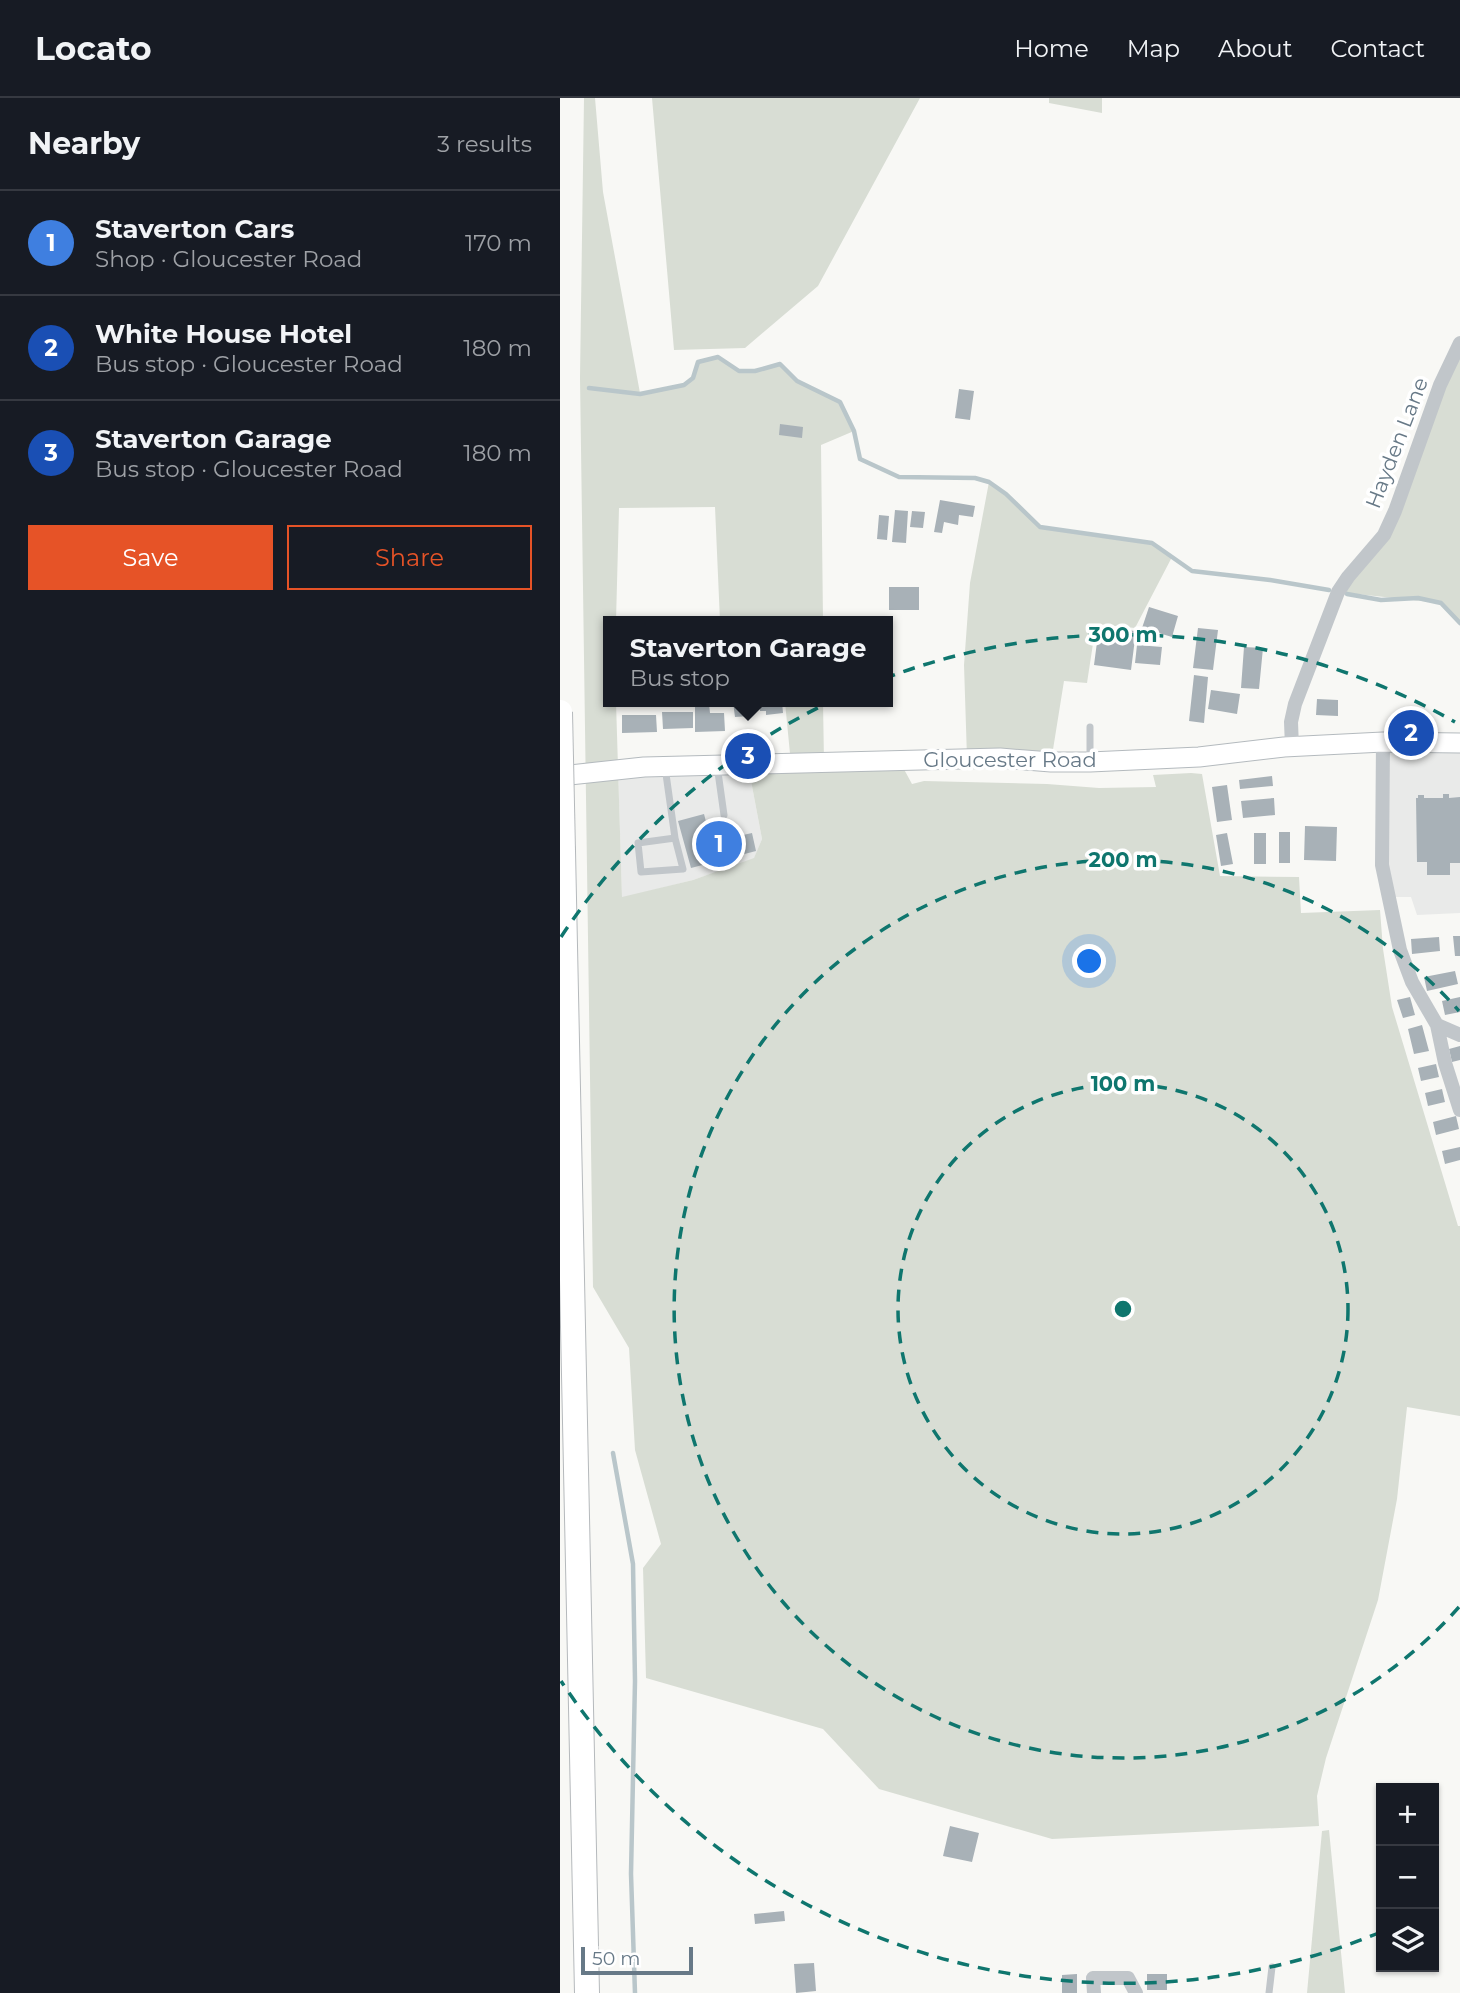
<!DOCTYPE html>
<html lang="en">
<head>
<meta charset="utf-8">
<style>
  body { margin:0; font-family:Montserrat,sans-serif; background:#242831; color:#f1f3f6 }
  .controls { position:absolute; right:21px; bottom:21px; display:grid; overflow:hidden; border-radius:0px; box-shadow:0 2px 5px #0004 }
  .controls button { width:63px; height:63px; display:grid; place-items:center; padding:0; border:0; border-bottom:2px solid #363941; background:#171b24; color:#f1f3f6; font:35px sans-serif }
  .scale { position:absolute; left:21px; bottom:18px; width:112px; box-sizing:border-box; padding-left:7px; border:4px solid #677987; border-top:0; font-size:19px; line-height:24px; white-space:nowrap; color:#677987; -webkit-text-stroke:5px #fff; paint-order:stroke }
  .you { position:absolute; left:530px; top:864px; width:24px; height:24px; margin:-18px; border:5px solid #fff; border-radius:50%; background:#1a73e8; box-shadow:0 0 0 10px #1a73e833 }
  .badge { display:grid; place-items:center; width:46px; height:46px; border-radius:50%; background:#e65327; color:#fff; font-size:23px; font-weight:700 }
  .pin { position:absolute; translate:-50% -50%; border:4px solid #fff; box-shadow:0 2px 7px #0006 }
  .popup { position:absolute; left:43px; top:518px; width:290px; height:91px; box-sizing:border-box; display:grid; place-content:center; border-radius:0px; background:#171b24; filter:drop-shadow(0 2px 5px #0005); font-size:23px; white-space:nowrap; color:#9ea1a6 }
  .popup b { font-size:26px; color:#f1f3f6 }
  .popup::after { content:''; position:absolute; left:50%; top:100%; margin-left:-14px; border:14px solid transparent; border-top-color:#171b24 }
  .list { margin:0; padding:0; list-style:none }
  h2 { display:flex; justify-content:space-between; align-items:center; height:91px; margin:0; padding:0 28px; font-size:30px }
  h2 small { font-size:23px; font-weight:400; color:#9ea1a6 }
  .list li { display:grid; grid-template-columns:46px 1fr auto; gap:21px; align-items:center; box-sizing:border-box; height:105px; padding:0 28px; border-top:2px solid #363941 }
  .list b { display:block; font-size:26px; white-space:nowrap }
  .list p { margin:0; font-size:23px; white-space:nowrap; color:#9ea1a6 }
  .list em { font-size:23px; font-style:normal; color:#9ea1a6 }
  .actions { display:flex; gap:14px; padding:21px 28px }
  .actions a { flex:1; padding:16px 0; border:2px solid #e65327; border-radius:0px; text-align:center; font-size:24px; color:#e65327 }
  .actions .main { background:#e65327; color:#fff }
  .icon { flex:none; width:38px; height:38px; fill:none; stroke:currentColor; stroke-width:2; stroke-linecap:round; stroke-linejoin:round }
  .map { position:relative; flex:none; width:900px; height:1895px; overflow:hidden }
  header { display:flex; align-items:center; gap:42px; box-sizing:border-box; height:98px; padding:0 35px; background:#171b24; border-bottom:2px solid #363941 }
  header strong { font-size:33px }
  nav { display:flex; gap:38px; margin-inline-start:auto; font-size:24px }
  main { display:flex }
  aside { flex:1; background:#171b24 }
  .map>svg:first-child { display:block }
</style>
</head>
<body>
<header>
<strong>Locato</strong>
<nav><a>Home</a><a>Map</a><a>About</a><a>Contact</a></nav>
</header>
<main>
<aside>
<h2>Nearby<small>3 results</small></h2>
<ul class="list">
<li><span class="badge" style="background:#3f7fe0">1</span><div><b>Staverton Cars</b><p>Shop · Gloucester Road</p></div><em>170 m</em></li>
<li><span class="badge" style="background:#1a4fb4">2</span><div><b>White House Hotel</b><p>Bus stop · Gloucester Road</p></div><em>180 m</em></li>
<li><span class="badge" style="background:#1a4fb4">3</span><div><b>Staverton Garage</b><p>Bus stop · Gloucester Road</p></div><em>180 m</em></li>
</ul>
<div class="actions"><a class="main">Save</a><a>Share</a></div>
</aside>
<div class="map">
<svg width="900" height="1895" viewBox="0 0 900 1895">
  <rect width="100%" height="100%" fill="#f8f8f5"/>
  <path fill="#e9eae9" d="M823 644 900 645V815L857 817 851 799H829Z
    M188 667 202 741 194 761 133 782 62 800 58 671Z"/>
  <path fill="#d8ddd4" d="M24 0H35L43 94 80 295 124 287 133 279 138 264 158 259 179 273H195L220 266 237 283 280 304 294 333 261 347 263 523H160L155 409 59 410 56 523H48V604H56L62 799 133 782 194 760 202 741 188 667 231 666 225 604H263L264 664 339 662 352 686 364 683 487 686 539 690 596 689 593 677 631 675 642 676 660 778 739 779 741 815 820 812 823 851 832 909 898 1128H900V1318L847 1309 837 1401 818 1502 766 1660 757 1698 759 1728 492 1741 319 1691 263 1631 86 1580 83 1470 101 1446 75 1352 69 1250 33 1189 20 280Z
    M92 0H360L258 188 185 250 114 252Z
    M489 0H542V15L489 5Z
    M900 252V524L880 505 778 494 824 437Z
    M429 384 446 396 480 429 592 445 612 459 575 530 536 526 527 585 504 583 491 664 407 660 404 567 410 485Z
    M769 1732 785 1895H747L762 1733Z"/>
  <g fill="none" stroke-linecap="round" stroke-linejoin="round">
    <path stroke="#b9c6ca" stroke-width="4.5" d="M29 290 80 296 124 287 133 280 138 264 158 259 179 273H195L220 266 237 283 280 304 294 333 300 361 339 379 415 380 429 384 446 396 480 429 592 445 632 473 710 482 769 492
      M787 496 821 502 858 500 881 505 900 525
      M53 1355 73 1466 75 1583 71 1776 75 1895"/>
  </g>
  <path fill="#a8b1b7" d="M399 291 414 293 410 322 395 320Z
    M220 326 243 329 242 340 219 337Z
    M380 402 415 408 413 419 399 417 398 427 384 424 382 435 374 434Z
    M335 412 348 413 346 445 332 444Z
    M352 413 365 414 363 430 350 429Z
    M319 417 329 418 327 442 317 441Z
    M329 489H359V512H329Z
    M589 509 618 518 612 539 582 530Z
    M539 529 576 533 571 572 534 567Z
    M638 530 658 532 653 572 633 570Z
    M577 547 602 549 600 567 575 565Z
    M684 549 703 550 699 591 681 590Z
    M634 577 648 579 644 625 629 623Z
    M651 592 680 596 677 616 648 611Z
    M757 601 778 602V618L756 617Z
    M173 604H195L196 613H190V618L175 619Z
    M199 604H222L223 615 206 617V613H200Z
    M135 606H149L150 615H164L165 633 135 634Z
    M102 614H133V630L103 631Z
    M62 617H96L97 634 62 635Z
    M712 678 713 688 680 691 679 682Z
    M667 687 672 722 657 724 652 689Z
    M883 696H889V700L900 699V765H890V777H867V764H857L856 700H858V697H864V700H883Z
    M714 700 715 717 683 720 681 703Z
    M144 716 150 739 181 731 183 737 192 735 196 753 131 770 118 723Z
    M745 728 777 729 776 763 744 762Z
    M719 734H730V765H719Z
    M667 735 673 766 661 768 656 737Z
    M694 735H706V766H694Z
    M893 838H900V858H895Z
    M879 839 880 853 852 856 851 841Z
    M895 873 898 886 867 893 864 879Z
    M850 899 855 917 843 920 837 902Z
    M900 899V914L885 917 882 903Z
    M862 927 869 953 854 956 848 931Z
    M900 948V962L892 964 889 951Z
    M876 966 879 979 861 983 858 970Z
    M882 991 885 1004 868 1008 865 995Z
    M896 1018 899 1031 876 1037 873 1024Z
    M900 1049V1062L885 1066 882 1053Z
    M390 1728 419 1735 412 1764 383 1758Z
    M224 1813 225 1823 195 1826 194 1816Z
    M254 1865 256 1893 236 1895 234 1866Z
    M517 1876V1895H502V1877Z
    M587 1876H607V1892H587Z"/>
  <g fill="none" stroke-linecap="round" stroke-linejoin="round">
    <defs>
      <path id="secondary" d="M0 678 84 669 440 660 491 664H530L639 659 724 649 823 644 900 645"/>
      <path id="motorway" d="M3 753 27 1895"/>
    </defs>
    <use href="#secondary" stroke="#b4babe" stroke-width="21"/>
    <use href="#motorway" stroke="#b5b9bc" stroke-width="26"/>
    <path stroke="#c1c6ca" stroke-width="7" d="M530 629V663
      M157 667 164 717
      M105 669 115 740 123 771 81 774 78 745 115 740
      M709 1895 712 1869"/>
    <path stroke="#c1c6ca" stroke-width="14" d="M823 644 822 767 840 852 852 884 877 927 885 965 900 1012
      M732 649 731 624 735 606 778 494 788 479 824 437 835 413 880 287 900 245
      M877 927 900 937
      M534 1895 533 1880H568L576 1895"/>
    <use href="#secondary" stroke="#fff" stroke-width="19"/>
    <use href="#motorway" stroke="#fff" stroke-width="24"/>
    <defs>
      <path id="motorway-bridge" d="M0 614 3 753"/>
    </defs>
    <use href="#motorway-bridge" stroke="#b5b9bc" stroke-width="26" stroke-linecap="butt"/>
    <use href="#motorway-bridge" stroke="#fff" stroke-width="24"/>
  </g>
  <g fill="none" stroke="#0f766e" stroke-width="3.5" stroke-dasharray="12 9">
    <circle cx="563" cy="1211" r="225"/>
    <path d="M899 1509A449 449 0 1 1 899 913"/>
    <path d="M821 1834A674 674 0 0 1 1 1583M1 839A674 674 0 0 1 895 624"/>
  </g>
  <g text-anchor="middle" stroke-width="7" stroke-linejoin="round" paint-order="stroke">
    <g font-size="21" fill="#677987" stroke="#fff">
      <text transform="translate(837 345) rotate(-69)" y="7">Hayden Lane</text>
      <text x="450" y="669">Gloucester Road</text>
    </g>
  </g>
  <circle cx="563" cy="1211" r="10" fill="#0f766e" stroke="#fff" stroke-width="3.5"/>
  <g font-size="21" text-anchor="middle" font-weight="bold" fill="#0f766e" stroke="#fff" stroke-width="7" stroke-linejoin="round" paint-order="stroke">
    <text x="563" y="544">300 m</text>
    <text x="563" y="769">200 m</text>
    <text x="563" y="993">100 m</text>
  </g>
</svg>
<div class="controls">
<button>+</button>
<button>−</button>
<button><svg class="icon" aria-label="layers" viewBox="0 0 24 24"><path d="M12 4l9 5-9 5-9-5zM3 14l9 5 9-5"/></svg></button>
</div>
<div class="scale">50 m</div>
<div class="you"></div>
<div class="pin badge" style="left:159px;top:746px;background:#3f7fe0">1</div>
<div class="pin badge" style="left:851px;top:635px;background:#1a4fb4">2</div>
<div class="pin badge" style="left:188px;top:658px;background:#1a4fb4">3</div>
<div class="popup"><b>Staverton Garage</b>Bus stop</div>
</div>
</main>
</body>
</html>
